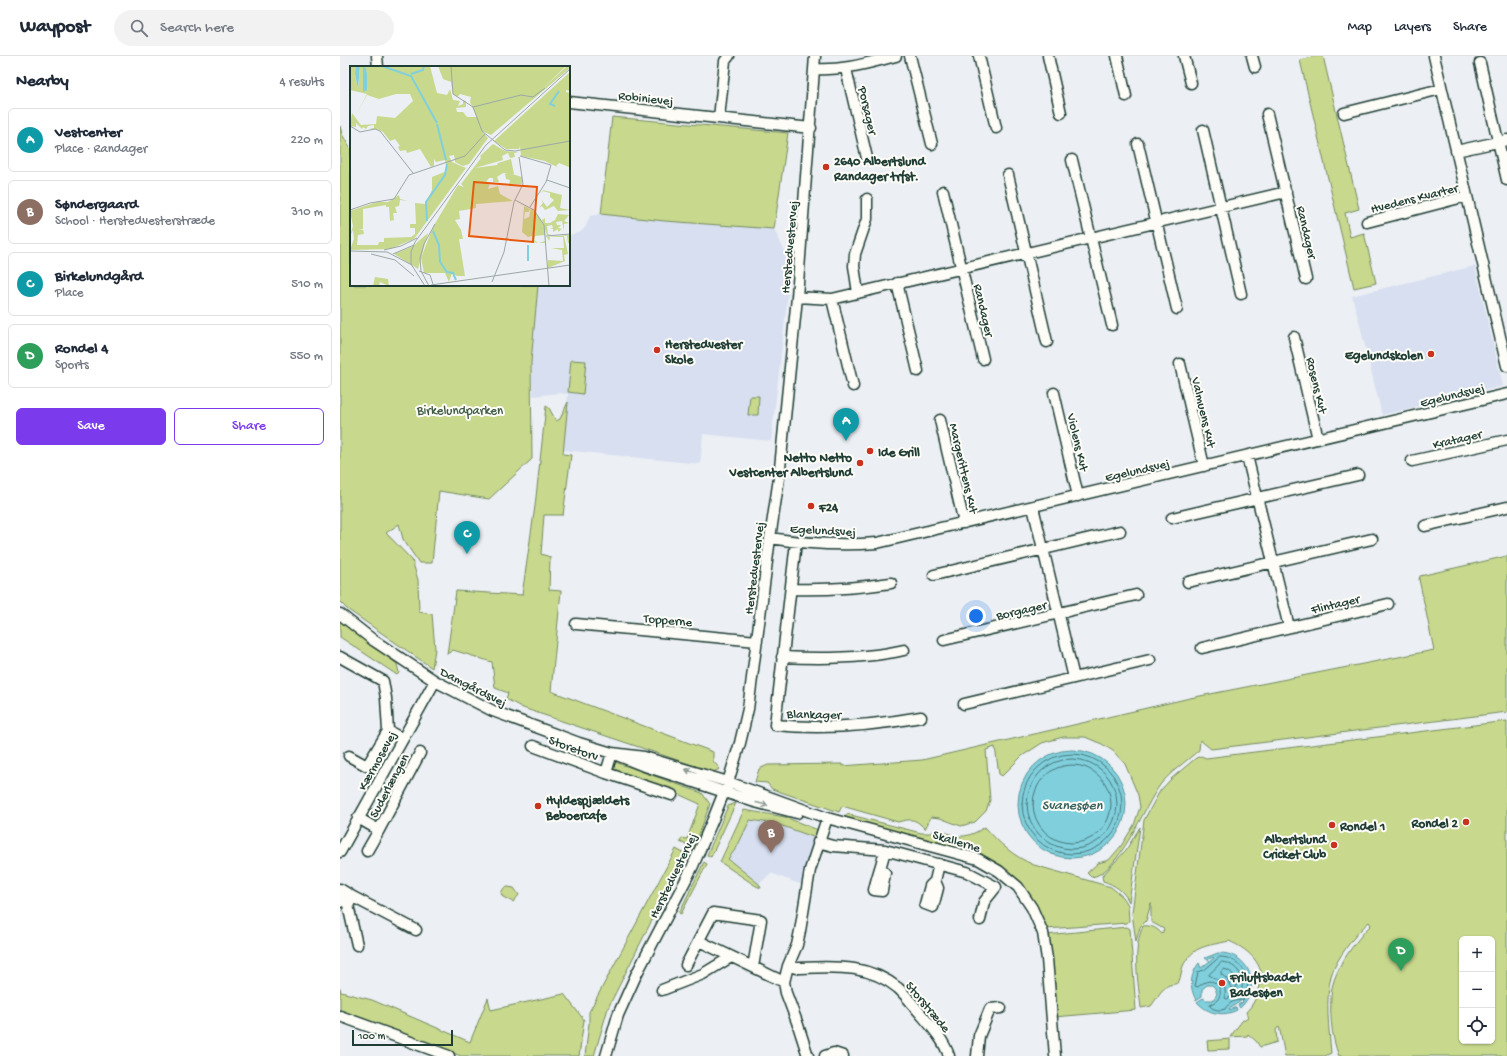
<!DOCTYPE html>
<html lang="en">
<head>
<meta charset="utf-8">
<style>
  body { margin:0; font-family:"Gochi Hand",sans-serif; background:#f2f2f3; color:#1f2937 }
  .controls { position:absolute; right:12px; bottom:12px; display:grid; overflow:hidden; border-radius:6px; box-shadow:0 1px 3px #0004 }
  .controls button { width:36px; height:36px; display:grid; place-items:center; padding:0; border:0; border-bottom:1px solid #e0e1e3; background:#fff; color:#1f2937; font:20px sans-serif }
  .scale { position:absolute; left:12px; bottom:10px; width:101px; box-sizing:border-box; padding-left:4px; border:2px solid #1f3d34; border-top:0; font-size:11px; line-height:14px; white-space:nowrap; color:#1f3d34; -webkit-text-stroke:3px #fdfcf7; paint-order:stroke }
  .you { position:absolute; left:636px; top:560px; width:14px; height:14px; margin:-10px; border:3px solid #fff; border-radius:50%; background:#1a73e8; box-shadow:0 0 0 6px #1a73e833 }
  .badge { display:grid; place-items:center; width:26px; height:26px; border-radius:50%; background:#7c3aed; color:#fff; font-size:13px; font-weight:700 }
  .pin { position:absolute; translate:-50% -33px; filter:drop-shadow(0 1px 2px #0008) }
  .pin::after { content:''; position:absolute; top:21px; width:14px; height:12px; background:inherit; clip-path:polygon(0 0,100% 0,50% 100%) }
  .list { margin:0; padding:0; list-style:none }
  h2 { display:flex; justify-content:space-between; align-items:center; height:52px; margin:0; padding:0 16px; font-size:17px }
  h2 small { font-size:13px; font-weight:400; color:#747a83 }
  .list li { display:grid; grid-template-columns:26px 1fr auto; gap:12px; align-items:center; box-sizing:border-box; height:64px; margin:0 8px 8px; padding:0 8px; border:1px solid #e0e1e3; border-radius:6px }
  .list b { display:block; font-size:15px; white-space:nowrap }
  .list p { margin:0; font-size:13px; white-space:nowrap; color:#747a83 }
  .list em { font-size:13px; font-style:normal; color:#747a83 }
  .actions { display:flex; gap:8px; padding:12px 16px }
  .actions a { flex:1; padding:9px 0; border:1px solid #7c3aed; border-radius:6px; text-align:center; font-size:14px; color:#7c3aed }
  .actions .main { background:#7c3aed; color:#fff }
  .icon { flex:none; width:22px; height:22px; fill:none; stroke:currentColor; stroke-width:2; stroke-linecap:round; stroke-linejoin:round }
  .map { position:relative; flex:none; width:1167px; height:1000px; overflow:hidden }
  header { display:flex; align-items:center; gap:24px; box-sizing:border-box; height:56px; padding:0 20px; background:#fff; border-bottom:1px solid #e0e1e3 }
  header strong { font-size:19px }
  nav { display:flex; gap:22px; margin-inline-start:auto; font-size:14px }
  .search { width:280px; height:36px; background:#f2f2f3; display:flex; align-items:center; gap:10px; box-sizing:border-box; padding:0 14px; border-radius:22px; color:#747a83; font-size:15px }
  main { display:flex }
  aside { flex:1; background:#fff }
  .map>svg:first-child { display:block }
</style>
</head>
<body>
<header>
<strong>Waypost</strong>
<div class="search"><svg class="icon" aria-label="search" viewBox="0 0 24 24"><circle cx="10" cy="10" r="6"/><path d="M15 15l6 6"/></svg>Search here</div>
<nav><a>Map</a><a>Layers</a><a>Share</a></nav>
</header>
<main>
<aside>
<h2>Nearby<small>4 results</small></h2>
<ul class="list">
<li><span class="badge" style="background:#0f9aa8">A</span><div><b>Vestcenter</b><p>Place · Randager</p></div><em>220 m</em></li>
<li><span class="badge" style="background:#8d6e63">B</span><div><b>Søndergaard</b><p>School · Herstedvesterstræde</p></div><em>310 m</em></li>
<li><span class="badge" style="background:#0f9aa8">C</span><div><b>Birkelundgård</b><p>Place</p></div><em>510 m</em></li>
<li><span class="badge" style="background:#2e9e5b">D</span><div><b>Rondel 4</b><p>Sports</p></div><em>550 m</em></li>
</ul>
<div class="actions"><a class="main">Save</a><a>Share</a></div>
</aside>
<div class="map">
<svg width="1167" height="1000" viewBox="0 0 1167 1000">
  <rect width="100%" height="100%" fill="#eceff4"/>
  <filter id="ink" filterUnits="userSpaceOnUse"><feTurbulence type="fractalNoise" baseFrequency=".025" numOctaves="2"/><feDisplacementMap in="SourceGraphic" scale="8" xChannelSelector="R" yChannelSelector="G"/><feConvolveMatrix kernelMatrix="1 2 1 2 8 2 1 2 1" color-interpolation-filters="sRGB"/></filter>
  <g filter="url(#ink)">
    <path fill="#d7dff0" d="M261 158 325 165 434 173 444 194 446 202 451 210 431 385 363 378 360 408 223 394 228 338 219 337 193 340 191 306 198 229H229V179L239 177 243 174 246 170 250 160Z
      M1135 210 1163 330 1042 359 1019 265 1012 240Z
      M410 764 437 768 476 782 462 829 431 817 419 828 388 803 397 791Z"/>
    <path fill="#c8d98d" stroke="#748b60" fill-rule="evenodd" d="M976 0H983L1019 153 1005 157 1010 181 1024 177 1036 227 1014 232 960 4Z
      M272 61 448 77 434 173 325 165 261 158Z
      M0 70 2 78 11 94V229H198L191 306 192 403 149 443 99 435 92 507H79L63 483 59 468 46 477 72 504 78 524 79 556 92 558 95 593 92 612 7 553 0 546Z
      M231 304 246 305 243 338 228 336Z
      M410 340H419L418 359H408Z
      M228 346 223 398 231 399 223 459H204L201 498 210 501 209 534 221 535 211 635 373 696V705L380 713 373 716 183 652 166 643 168 637 155 632 152 606 113 594 107 598 116 535 182 539 195 450 206 350 209 352 216 365 220 363Z
      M1167 500V656L871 693 860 684 859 694C848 704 829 717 820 729 805 749 778 819 751 821L747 817 758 807 769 804 781 790 794 769 800 751 798 739 785 708 773 695 762 688 745 681H723L702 687 682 700 662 720 659 718 655 691 646 694 650 744 646 755 635 766 621 770 600 762 591 761 585 773C576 763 572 762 558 766L502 750 499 756 432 733 427 727 415 726 419 713 428 709 502 708V710L582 704 850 642 1094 594 1079 523 1080 520Z
      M0 563 57 608 59 617 57 619 0 581Z
      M1167 665V1000H999C991 981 989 952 992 932 996 911 1016 884 1031 869L1029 866C1015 878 996 903 991 920 985 944 989 973 991 997L985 1000H945L939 970 936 974 937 986 920 991 916 985 908 978 907 980 890 981 902 965 908 961 906 956C914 948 917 941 919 929L923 928V926C921 904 907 893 889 885 868 890 853 889 843 910 841 915 841 921 839 925 836 930 830 927 826 931 819 936 816 944 811 950L801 952C798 925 792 896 803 870 811 869 817 872 822 878L824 873 811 866V847L806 865 800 871 796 886 792 857 804 764 820 735 832 722 856 702 861 700 866 702ZM1122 883H1152V985H1122Z
      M275 706 362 737 370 748 353 795 349 790 340 786 342 782 347 783 360 748 338 738 277 718 274 713Z
      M396 747 371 801 367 799 388 750Z
      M404 754 445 761 478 774 476 782 437 768 410 764 397 791 388 803 419 828 421 832 416 830 380 806Z
      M507 758 581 777H590L598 772C616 784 628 782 645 771 660 788 673 800 694 809L771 831 783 841 788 849 789 865 787 867 706 873 693 846 644 801 630 795 505 762Z
      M800 771 789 846C784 835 775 829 763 825L762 820 786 794Z
      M336 793 345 798 268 952 254 1000H245L249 967V956Z
      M364 806 367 808 341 858 339 857Z
      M168 831 174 832 179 839 173 846 163 841 161 837 164 832Z
      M787 871 790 873 796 954 714 961 706 879Z
      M0 932 1 936 32 944 130 986 148 942 151 954 224 938 244 964 239 1000H121L0 954Z
      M890 983V993L868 994 867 985Z"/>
    <path fill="#80cfdd" stroke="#599599" d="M678 748a54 54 0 1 1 108 0a54 54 0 1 1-108 0Z
      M878 897C909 896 923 931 900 952L898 949 903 946 902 944 889 953 890 954 896 951 897 954C883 961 868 958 857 946L863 942 866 944H873L877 938 875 932 872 929H867L862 933V940L856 944C849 931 850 919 859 907L861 912 874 902 873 901 867 904 865 902Z"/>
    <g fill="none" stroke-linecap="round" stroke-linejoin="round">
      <path stroke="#467778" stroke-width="1" d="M682 748a50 50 0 1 1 100 0a50 50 0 1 1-100 0Z
        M687 748a45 45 0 1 1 90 0a45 45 0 1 1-90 0Z
        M693 748a39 39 0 1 1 78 0a39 39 0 1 1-78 0Z
        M880 901C902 901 915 924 903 944 896 944 889 946 885 953 880 955 873 954 870 950V948C891 942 876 913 858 931L855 930 858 916 864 914Z
        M882 906C898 908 907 923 900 938L894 939 887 943 885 942C887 926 879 925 869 919Z
        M884 913C893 915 899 924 896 932H891L887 923 881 918V916Z"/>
      <defs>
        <path id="minor" d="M37 0 38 11
          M570 0 592 88
          M639 0 656 72
          M708 0 721 57
          M777 0 786 40
          M844 0 851 27
          M912 0 915 11
          M1094 0 1167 310
          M1140 7 1167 124
          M474 13C503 15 528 7 556 0
          M506 13 527 102
          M229 46 471 72
          M1004 57 1101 33
          M927 58 966 223
          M379 62 385 5 389 0
          M863 74 901 238
          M798 88 837 253
          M1116 95 1167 84
          M732 104 772 269
          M668 119 707 286
          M603 135 643 303
          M1027 166 1127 140
          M557 227 578 315
          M518 237 514 210 515 198 527 163V143
          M457 241 492 243 946 136
          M492 243 513 330
          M954 281 978 383
          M840 308 864 410
          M714 337 738 440
          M600 364 624 467
          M907 400 949 571
          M1072 405 1167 384
          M693 451 734 622
          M832 462 1018 419
          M1085 470 1167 451
          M430 482C467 488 499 490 537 487L1167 338
          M456 486 435 669C485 674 531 670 581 661
          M594 519 780 475
          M848 526 1032 483
          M451 533C485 534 517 532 551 527
          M0 558 33 584 95 625 153 655 239 687 272 697 302 709 415 746 457 757
          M236 568 417 585
          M604 584 796 539
          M862 592 1048 548
          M0 601 43 625 46 642 48 675 63 683
          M442 601C483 603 525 603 564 594
          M624 648 810 604
          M193 690 266 717 272 697
          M272 697 304 701 388 726 487 762 638 803 659 815 678 831 692 852 703 877 707 903 715 1000
          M9 700 27 710 48 675
          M266 717 332 739
          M18 762 39 774 80 697
          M478 786 493 790 545 794 627 816 656 831 644 846 640 864
          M27 795 39 774
          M0 796 95 625
          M541 813 545 817 542 835 534 834C537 820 542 808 545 794
          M595 825 598 832 593 851 585 848 590 830 595 825 599 808
          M0 833 13 841 8 849 17 889
          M13 841 76 874
          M0 846 5 837
          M359 885 444 926
          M346 909 373 857 421 864 413 911
          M448 910 456 912C493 911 527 907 558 932 566 939 573 949 580 957 591 970 604 984 609 1000
          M322 934 363 918 391 901
          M0 960 109 1000
          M266 1000 278 959 297 917 352 812 374 761 388 726 400 687 408 653 430 482 439 422 457 241 475 0
          M468 1000 457 966 446 937 444 926 448 910 457 889 460 875 470 814 487 762
          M485 1000 494 997 503 1000
          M637 1000 639 980 650 953 661 952"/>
      </defs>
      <use href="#minor" stroke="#1f3d34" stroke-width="13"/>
      <use href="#minor" stroke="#fdfcf7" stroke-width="10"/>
    </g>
    <defs><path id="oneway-shaft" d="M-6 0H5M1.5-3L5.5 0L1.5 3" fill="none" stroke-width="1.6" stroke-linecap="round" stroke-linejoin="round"/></defs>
    <g stroke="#8e9c96">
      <use href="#oneway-shaft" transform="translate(351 715) rotate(-164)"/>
      <use href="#oneway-shaft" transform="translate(422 748) rotate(15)"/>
    </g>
  </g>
  <g fill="#c8321e" stroke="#fdfcf7" stroke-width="1.5">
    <circle cx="486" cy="111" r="4"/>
    <circle cx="317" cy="294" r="4"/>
    <circle cx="1091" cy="298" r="4"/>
    <circle cx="530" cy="395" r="4"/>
    <circle cx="520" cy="407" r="4"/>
    <circle cx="471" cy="450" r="4"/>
    <circle cx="198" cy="750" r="4"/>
    <circle cx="1126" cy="766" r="4"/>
    <circle cx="992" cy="769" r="4"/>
    <circle cx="994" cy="789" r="4"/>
    <circle cx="882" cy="927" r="4"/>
  </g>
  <g text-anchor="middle" stroke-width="4" stroke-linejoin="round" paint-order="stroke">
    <g font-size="13" fill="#1f3d34" stroke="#fdfcf7">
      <text transform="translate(306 41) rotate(6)" y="5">Robinievej</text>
      <text transform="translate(529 54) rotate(77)" y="5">Porsager</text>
      <text transform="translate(1074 141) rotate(-14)" y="5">Hvedens Kvarter</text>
      <text transform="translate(968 176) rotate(77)" y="5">Randager</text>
      <text transform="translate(448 191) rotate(-85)" y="5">Herstedvestervej</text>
      <text transform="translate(645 254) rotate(77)" y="5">Randager</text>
      <text transform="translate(978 329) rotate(77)" y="5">Rosens Kvt</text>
      <text transform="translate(1112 338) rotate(-14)" y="5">Egelundsvej</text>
      <text transform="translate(865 356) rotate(77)" y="5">Valmuens Kvt</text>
      <text transform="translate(1117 382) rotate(-13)" y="5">Kratager</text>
      <text transform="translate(739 386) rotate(77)" y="5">Violens Kvt</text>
      <text transform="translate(625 412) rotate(77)" y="5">Margerittens Kvt</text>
      <text transform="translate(797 413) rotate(-13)" y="5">Egelundsvej</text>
      <text transform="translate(483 473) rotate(3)" y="5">Egelundsvej</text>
      <text transform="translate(413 512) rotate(-83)" y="5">Herstedvestervej</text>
      <text transform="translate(995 547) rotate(-13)" y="5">Flintager</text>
      <text transform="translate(681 553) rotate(-13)" y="5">Borgager</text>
      <text transform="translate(328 563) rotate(5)" y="5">Topperne</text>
      <text transform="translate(134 630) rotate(27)" y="5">Damgårdsvej</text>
      <text transform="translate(474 657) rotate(1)" y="5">Blankager</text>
      <text transform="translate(234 691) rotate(20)" y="5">Storetorv</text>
      <text transform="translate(36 704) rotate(-61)" y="5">Kærmosevej</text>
      <text transform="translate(48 729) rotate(-62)" y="5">Suderlængen</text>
      <text transform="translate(617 784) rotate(17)" y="5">Skallerne</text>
      <text transform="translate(332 819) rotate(-64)" y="5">Herstedvestervej</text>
      <text transform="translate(589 950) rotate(50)" y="5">Storstræde</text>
    </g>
    <g font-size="13" font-weight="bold" fill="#1f3d34" stroke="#fdfcf7" text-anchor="start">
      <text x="494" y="109">2640 Albertslund<tspan x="494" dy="15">Randager trfst.</tspan></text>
      <text x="325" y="292">Herstedvester<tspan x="325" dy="15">Skole</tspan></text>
      <text x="1083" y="303" text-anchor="end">Egelundskolen</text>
      <text x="538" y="400">Ide Grill</text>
      <text x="512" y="405" text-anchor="end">Netto Netto<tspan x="512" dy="15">Vestcenter Albertslund</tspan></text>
      <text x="479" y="455">F24</text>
      <text x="206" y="748">Hyldespjældets<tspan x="206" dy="15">Beboercafe</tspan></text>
      <text x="1118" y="771" text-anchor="end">Rondel 2</text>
      <text x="1000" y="774">Rondel 1</text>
      <text x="986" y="787" text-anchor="end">Albertslund<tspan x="986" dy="15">Cricket Club</tspan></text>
      <text x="890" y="925">Friluftsbadet<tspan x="890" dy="15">Badesøen</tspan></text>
    </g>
    <g font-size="13" fill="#415c46" stroke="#fdfcf7">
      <text x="120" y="358">Birkelundparken</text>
    </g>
    <g font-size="14" font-style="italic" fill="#37625e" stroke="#fdfcf7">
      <text x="732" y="753">Svanesøen</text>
    </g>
  </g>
  <g transform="translate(10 10)">
    <rect width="220" height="220" fill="#eceff4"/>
    <path d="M0 0 7 1V8L5 7 8 23 10 0H80L87 27 97 29 100 23 103 34 110 35 108 40 113 38V34L116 35V41L106 42 107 46H113L117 51H127L120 36 121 31 110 28 107 31 103 28 101 16 93 13 88 0H216L184 31 217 0 220 2 141 69 132 65 138 72 119 98 113 100 105 96 104 89 99 90 102 96 116 102 64 173 40 183 0 184 4 173 3 164 0 170 3 160 0 145 27 136H38L49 129 50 133 58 135 50 134 49 140 45 141 47 147H43L44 154 40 155 39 141H36V139L13 143V163L8 164H13L14 168 8 169 7 179H28L29 176H34V172L61 171 65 168V162H60V158H66L65 137 75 138 82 124V111L97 105 95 94 86 96 84 93V100L81 101 70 83 57 87 56 84 50 85 48 81 50 80 45 73 40 75 33 66 27 63H19L24 62V59L18 60 16 63 13 61 12 63 6 57V61L0 60 2 47 11 59 26 58 27 50 45 52 63 35 60 28H46L29 33 17 29 6 49 17 28 0 24ZM220 6V25L216 24V26L220 27 219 101 209 97 206 100 209 102 195 95 171 90 170 80 169 83H156L144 75ZM143 78 155 85 169 86 164 87 165 91 160 92 158 87 152 90 153 94 125 102 147 99 148 97 161 93 164 108 153 107 147 111 149 116H143V112H139L136 116 140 117 138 123 148 120 150 128 163 135 126 138V142L109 145 110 153 105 154 111 164 113 173H109L115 210H107L102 207 99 216 95 207H74L71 192 83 161 108 119 114 121 111 118 131 92 130 90ZM159 107 172 111V118H159L160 114 156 113 155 108ZM193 124 212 129 210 142 220 144 208 145 204 140 195 144 192 140 189 142 193 137 191 133 197 141 204 134 200 131V127L193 125 191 128ZM165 135 180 143 179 146H175L174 153 179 151 181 142 190 152 195 162 196 177H189L195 175V169L185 170 184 174 188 177 183 176 182 170 178 171 172 166 174 140ZM208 148 219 149 214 155 219 157 214 158V165L212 155 206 156 207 159H211L208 162 212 163 208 166V163L203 166V163H200L203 162 202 159 197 160 198 168 202 169H197L192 154 195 152V157H200L205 154ZM78 167 68 203 44 188 63 180ZM219 169 220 177H218L217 170H214L218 188 214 189 215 195 198 202V194L213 195 212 184 201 182H214L213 171H200L199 175 197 171ZM25 211 38 213 39 220 30 216 29 220H23Z" fill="#c8d98d"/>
    <path d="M6 0H10L8 23 5 8ZM13 1 16 2 17 9V24L13 26Z" fill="#80cfdd"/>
    <path fill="none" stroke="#80cfdd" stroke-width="2" d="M32 0 61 10 87 57M61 8 73 4 74 0M205 40 200 38 209 25M87 58 96 94M77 155 76 136 95 109 97 98M83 165 89 179 90 196 97 206 103 207 106 214M178 195V179"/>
    <path fill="none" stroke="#9aa8a7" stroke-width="1" d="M101 0 103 28 123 41M123 41 132 65 155 84 165 85 220 75M123 41 171 29 183 31 195 22M0 60 10 66 25 63 30 65 63 107M170 90 201 99 196 116 180 141M197 114 220 122M165 134 184 144 194 159 199 220M0 144 20 137 44 133 59 109 115 90 135 68M196 170 220 168M34 184 51 180 67 172M0 185 37 186 62 199M21 188 45 194 64 210M43 188 64 179M69 205 80 209 83 218M142 216 154 186 164 136 173 118 169 91M81 219 220 199M75 220 61 198V186L65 176 136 79 220 3M79 220 71 205 70 192 74 178 85 158"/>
    <path fill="#e8590c" fill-opacity="0.15" stroke="#e8590c" stroke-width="2" d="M124 116 187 121 183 176 119 170Z"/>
    <rect width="220" height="220" fill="none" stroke="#1f3d34" stroke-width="2"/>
  </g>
</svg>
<div class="controls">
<button>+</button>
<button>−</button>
<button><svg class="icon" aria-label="locate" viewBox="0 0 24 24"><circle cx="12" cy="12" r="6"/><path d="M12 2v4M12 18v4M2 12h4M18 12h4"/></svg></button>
</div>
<div class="scale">100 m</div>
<div class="you"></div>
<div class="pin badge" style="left:506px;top:385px;background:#0f9aa8">A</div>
<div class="pin badge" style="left:431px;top:797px;background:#8d6e63">B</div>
<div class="pin badge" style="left:127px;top:498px;background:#0f9aa8">C</div>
<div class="pin badge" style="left:1061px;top:915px;background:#2e9e5b">D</div>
</div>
</main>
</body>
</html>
